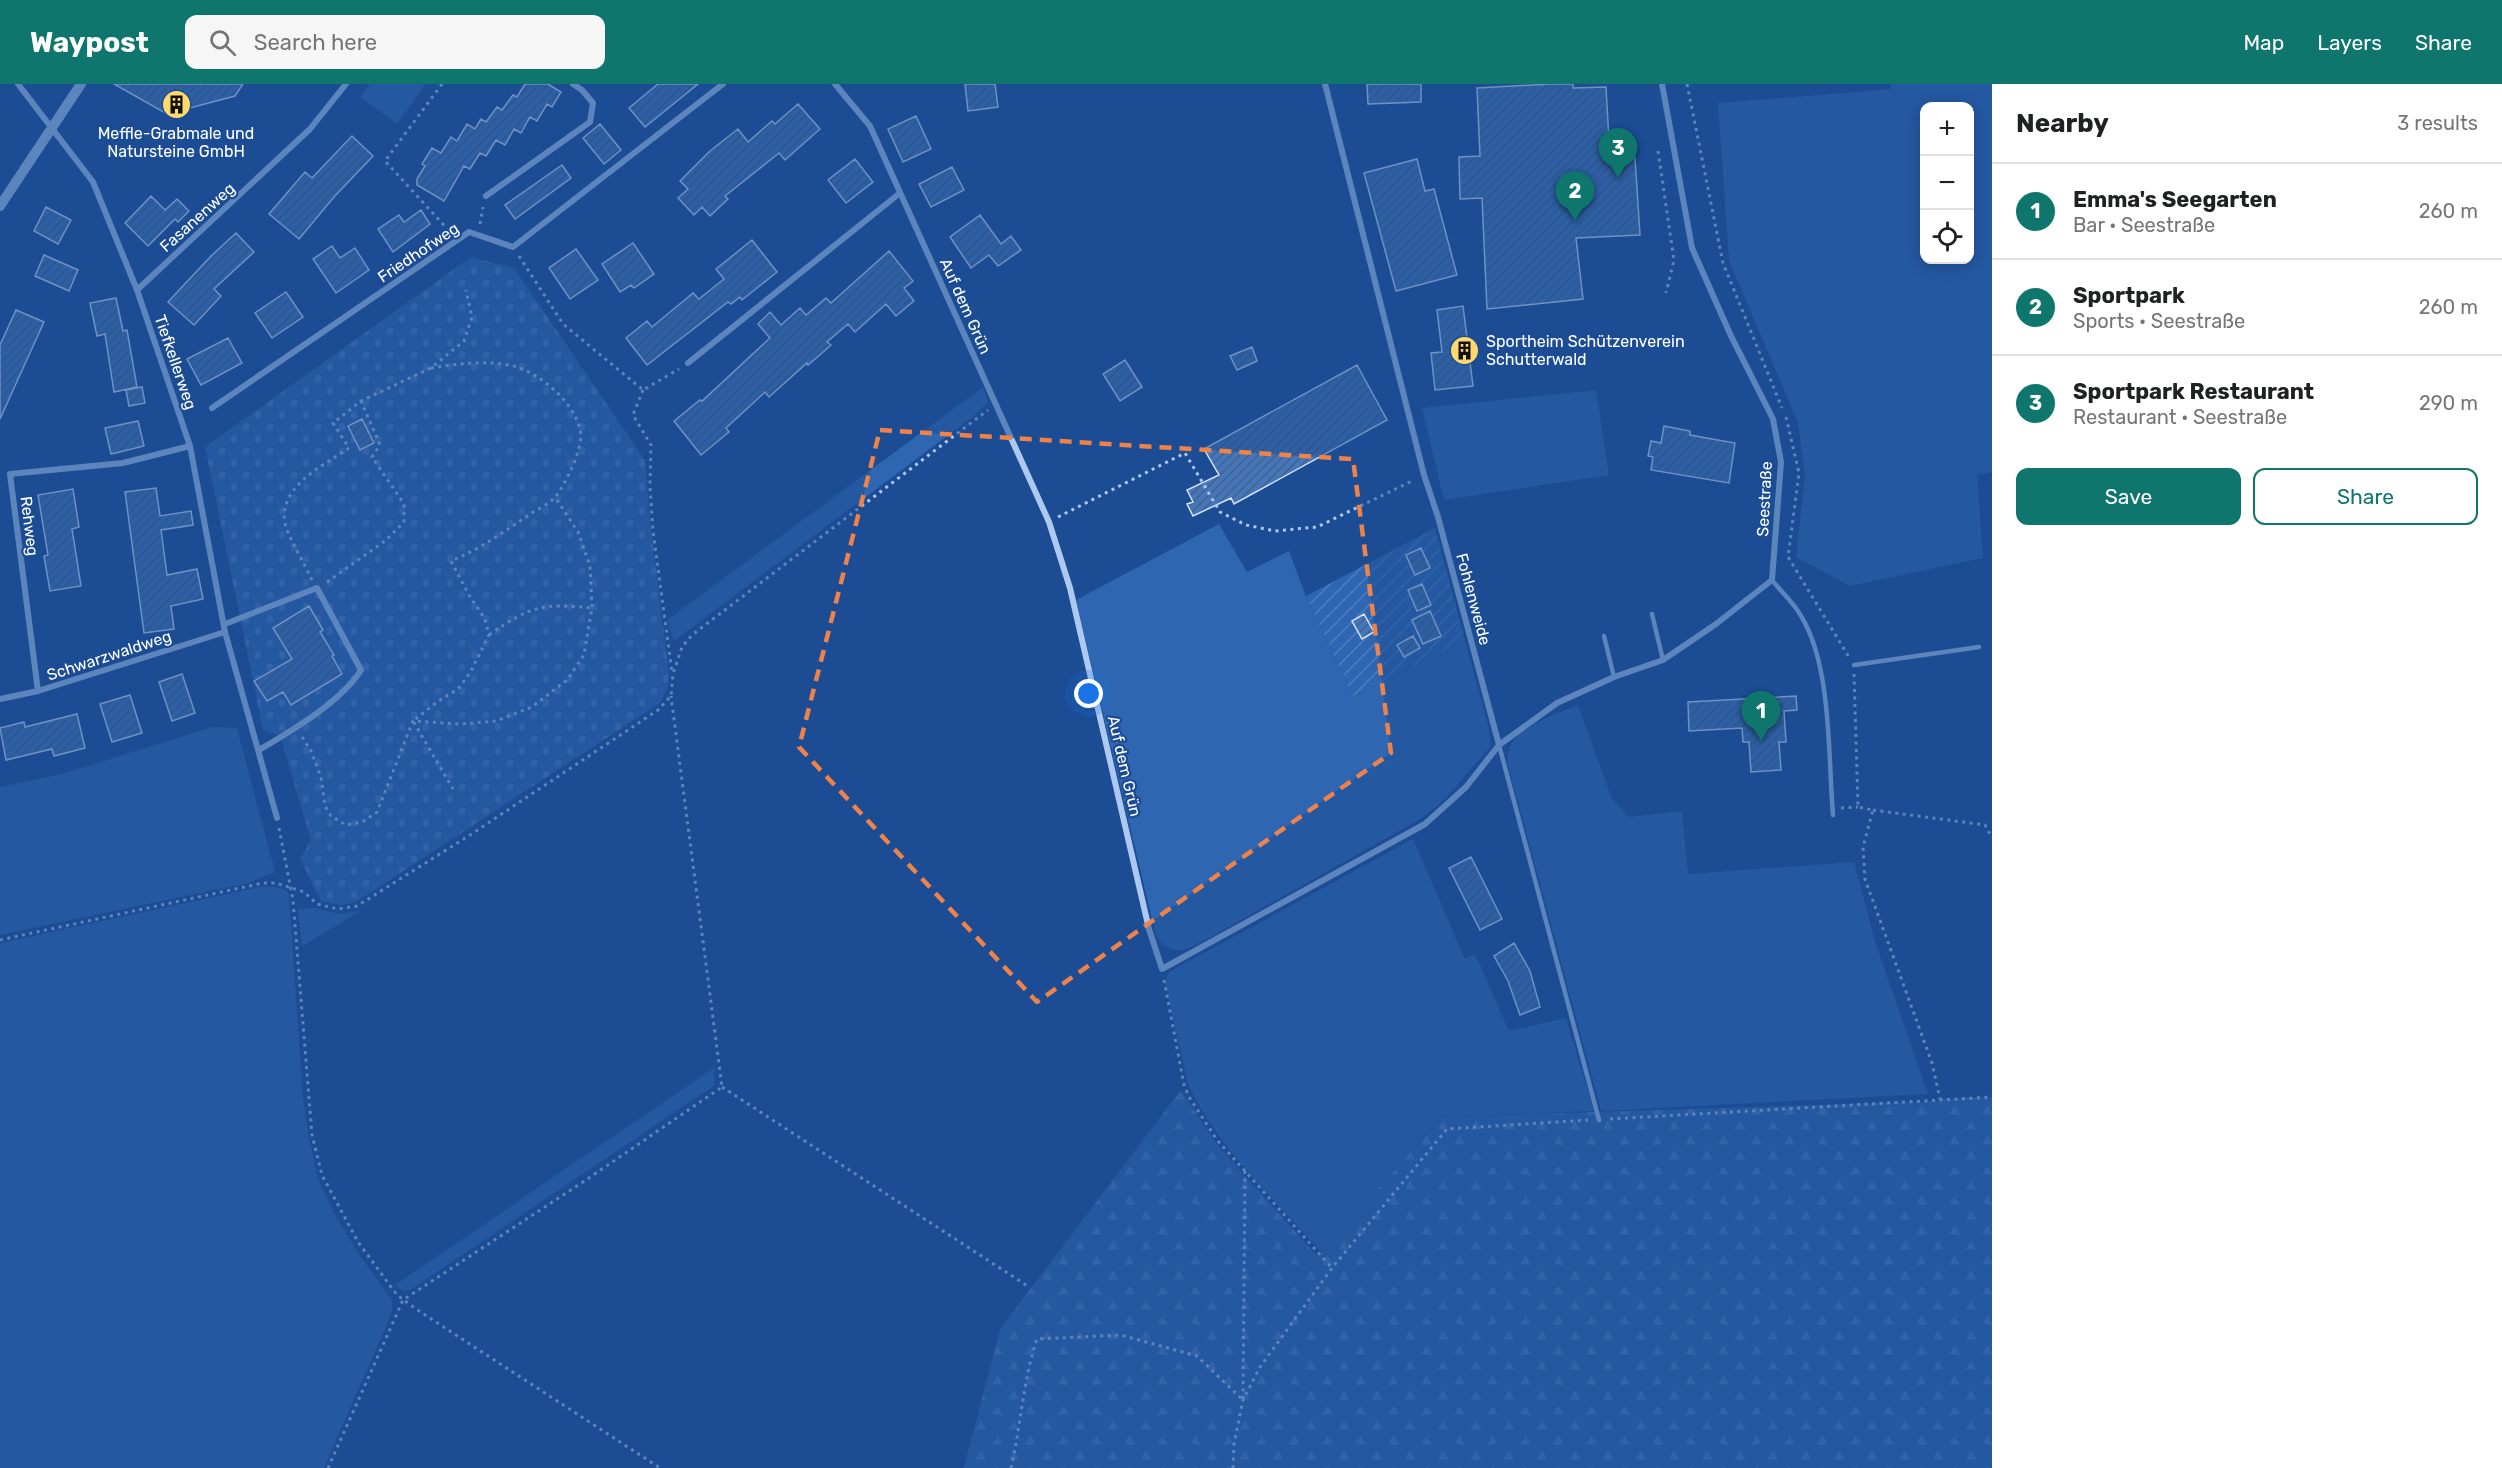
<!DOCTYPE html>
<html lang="en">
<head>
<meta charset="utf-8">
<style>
  body { margin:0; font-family:Rubik,sans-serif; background:#f6f6f6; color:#202124 }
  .controls { position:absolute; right:18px; top:18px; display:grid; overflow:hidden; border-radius:12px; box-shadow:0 3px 15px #0003 }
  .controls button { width:54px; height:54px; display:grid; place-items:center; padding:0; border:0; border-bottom:2px solid #e0e0e0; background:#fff; color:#202124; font:30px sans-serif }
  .you { position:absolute; left:1089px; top:610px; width:21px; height:21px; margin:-15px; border:4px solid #fff; border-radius:50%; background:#1a73e8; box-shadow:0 0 0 9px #1a73e833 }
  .badge { display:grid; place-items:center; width:39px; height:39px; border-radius:50%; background:#0f766e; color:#fff; font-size:20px; font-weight:700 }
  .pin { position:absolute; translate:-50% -50px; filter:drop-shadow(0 2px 3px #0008) }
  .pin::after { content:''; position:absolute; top:32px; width:21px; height:18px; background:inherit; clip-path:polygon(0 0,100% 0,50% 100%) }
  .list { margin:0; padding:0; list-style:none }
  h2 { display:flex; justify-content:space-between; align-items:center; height:78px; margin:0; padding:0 24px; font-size:26px }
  h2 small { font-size:20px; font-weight:400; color:#757577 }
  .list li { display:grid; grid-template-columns:39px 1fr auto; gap:18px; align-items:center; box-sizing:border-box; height:96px; padding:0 24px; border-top:2px solid #e0e0e0 }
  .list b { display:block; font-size:22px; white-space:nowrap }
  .list p { margin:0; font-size:20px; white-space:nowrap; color:#757577 }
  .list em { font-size:20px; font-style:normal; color:#757577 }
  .actions { display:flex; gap:12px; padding:18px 24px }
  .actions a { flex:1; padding:14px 0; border:2px solid #0f766e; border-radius:12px; text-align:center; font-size:21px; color:#0f766e }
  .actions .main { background:#0f766e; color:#fff }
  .icon { flex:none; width:33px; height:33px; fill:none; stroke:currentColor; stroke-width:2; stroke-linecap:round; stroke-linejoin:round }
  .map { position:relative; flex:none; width:1992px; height:1384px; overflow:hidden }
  header { display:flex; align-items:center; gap:36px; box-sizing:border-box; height:84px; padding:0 30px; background:#0f766e; color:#fff }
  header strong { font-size:28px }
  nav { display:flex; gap:33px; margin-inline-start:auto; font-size:21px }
  .search { width:420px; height:54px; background:#f6f6f6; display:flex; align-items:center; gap:15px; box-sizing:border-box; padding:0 21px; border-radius:12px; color:#757577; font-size:22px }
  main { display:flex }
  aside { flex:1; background:#fff }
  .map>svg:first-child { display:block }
</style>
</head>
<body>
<header>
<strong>Waypost</strong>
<div class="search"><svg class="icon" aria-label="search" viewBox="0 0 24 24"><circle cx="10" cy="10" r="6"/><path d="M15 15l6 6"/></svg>Search here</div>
<nav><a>Map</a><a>Layers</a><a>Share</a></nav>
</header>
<main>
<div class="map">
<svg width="1992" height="1384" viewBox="0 0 1992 1384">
  <defs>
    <pattern id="forest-firs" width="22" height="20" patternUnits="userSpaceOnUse" patternTransform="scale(1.5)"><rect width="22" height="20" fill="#2f66b2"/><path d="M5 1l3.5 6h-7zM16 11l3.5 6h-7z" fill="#4e7dbe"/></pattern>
    <pattern id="cemetery-stones" width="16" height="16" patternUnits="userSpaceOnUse" patternTransform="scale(1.5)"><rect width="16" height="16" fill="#2f66b2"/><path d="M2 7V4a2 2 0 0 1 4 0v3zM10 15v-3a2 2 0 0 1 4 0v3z" fill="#4e7dbe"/></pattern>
    <pattern id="garden-furrows" width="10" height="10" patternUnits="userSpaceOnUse" patternTransform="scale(1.5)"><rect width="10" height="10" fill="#2f66b2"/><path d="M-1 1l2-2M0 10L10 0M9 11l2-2" fill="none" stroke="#4e7dbe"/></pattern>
    <pattern id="building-hatch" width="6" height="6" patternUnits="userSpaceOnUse" patternTransform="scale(1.5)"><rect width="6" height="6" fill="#4476bb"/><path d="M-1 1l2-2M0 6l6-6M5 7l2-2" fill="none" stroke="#486184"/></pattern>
  </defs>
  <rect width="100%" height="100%" fill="#1b4c94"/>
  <path fill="#2f66b2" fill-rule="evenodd" d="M370 0H424L425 1 397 40 360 13Z
    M1890 0H1992V388L1977 391 1983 474 1850 502 1796 473 1805 391 1798 339 1729 176 1718 19 1891 5ZM1924 22H1970V176H1924Z
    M983 303 988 318 979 328 674 557 667 536Z
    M1596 306 1609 391 1444 416 1422 324Z
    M1219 440 1247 488 1289 467 1306 512 1353 613 1465 556 1488 641 1491 662 1444 716 1422 734 1211 853C1189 864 1175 877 1156 852L1076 516Z
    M1578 621 1612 715 1629 733 1682 727 1688 790 1854 778 1875 857 1928 1010 1601 1027 1507 677C1508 673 1508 667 1510 663 1518 642 1559 629 1578 621Z
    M212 643 237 644 275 788 248 799 0 851V703L66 689Z
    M1413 755 1465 875 1475 870 1509 947 1566 934 1594 1027 1441 1033 1322 1169C1277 1118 1216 1062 1188 1000L1165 899 1167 891 1171 887Z
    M259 803C270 803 281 801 289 810L303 1015 309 1054 318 1094 334 1129 358 1169 392 1216V1226L385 1245 324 1384H0V859Z
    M316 824 338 830 361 827 302 862 298 825Z
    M715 983 714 1002 410 1206 403 1207 395 1201Z"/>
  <path fill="url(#forest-firs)" d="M1181 1006 1216 1059 1318 1173 1441 1033 1939 1017 1940 1015 1992 1013V1384H964L1000 1245Z"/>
  <path fill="url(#cemetery-stones)" d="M471 173 514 184 645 376 650 436 669 589 668 603 660 619 356 818 340 821 321 817 300 775 311 756 280 652 263 646 205 363Z"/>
  <path fill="url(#garden-furrows)" d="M1435 444 1465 556 1353 613 1306 512Z"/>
  <path fill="url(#building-hatch)" stroke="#d4e4fb" stroke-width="1.5" d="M114 0H243L235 12 167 30Z
    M525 0H548L561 8 552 23 547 20 537 37 530 33 521 49 514 45 505 61 496 56 486 72 480 69 470 85 464 82 444 117 417 101V95L425 82 422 80 432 64 441 69 451 53 457 57 467 40 475 45 481 35 486 38 497 23 502 26 513 11 517 13Z
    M658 0H698L645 43 629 24Z
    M965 0H995L998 23 968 27Z
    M1367 0H1421V18L1368 20Z
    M1551 0H1573V4L1606 3 1610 75 1635 74 1640 151 1576 154 1583 215 1487 225 1482 114 1460 115 1459 73 1480 72 1477 4Z
    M798 20 820 45 785 76 779 69 725 112 728 115 710 132 702 123 694 131 678 114 688 105 680 97 710 67 738 45 748 58 772 37 775 40Z
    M916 32 931 65 903 78 888 45Z
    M600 40 621 66 604 80 583 54Z
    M352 52 373 72 334 113 299 155 269 130 305 88 312 94Z
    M855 75 873 98 846 119 828 96Z
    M1417 75 1425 107 1434 105 1457 191 1396 207 1364 89Z
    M562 81 571 94 515 135 505 121Z
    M952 83 964 106 931 123 919 100Z
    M151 112 165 126 177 115 189 127 178 138 175 135 148 162 125 139Z
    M46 123 71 136 58 160 34 147Z
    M421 126 430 140 393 168 378 145 399 131 404 138Z
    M980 131 1001 160 1011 152 1021 166 998 182 989 171 971 184 950 153Z
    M236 149 254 168 214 205 221 212 194 241 168 218 211 172Z
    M752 156 777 188 742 216 740 213 731 220 728 218 647 281 626 254 647 237 652 243 693 209 699 215 724 195 716 185Z
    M633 159 654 190 634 204 631 201 620 208 602 180Z
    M332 162 340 174 355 164 369 186 336 209 313 175Z
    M576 165 598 196 570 215 549 184Z
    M889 167 913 197 904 204 914 217 896 232 886 220 855 248 848 240 827 258 831 261 808 281 807 279 769 313 765 308 726 344 729 348 701 371 674 337 700 316 702 317 770 254 758 240 770 228 781 241 800 224 806 231 826 214 831 219Z
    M44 171 78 186 69 207 35 192Z
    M286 208 303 233 272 254 255 229Z
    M116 214 123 247 127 246 137 303 114 308 105 250 97 252 90 219Z
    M1463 222 1473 302 1435 306 1431 269 1442 268 1437 226Z
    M16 226 44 238 0 335V261Z
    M228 254 242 279 201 301 187 275Z
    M1252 263 1257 277 1237 286 1230 272Z
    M1125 276 1142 303 1120 317 1103 290Z
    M1357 281 1387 336 1234 420 1231 414 1193 432 1187 420 1193 418 1187 406 1219 391 1204 365Z
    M142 303 145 319 129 322 126 306Z
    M362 335 374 359 360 366 348 342Z
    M138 337 144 362 111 370 105 344Z
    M1664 342 1690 347V351L1735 359 1729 399 1651 386 1653 373 1648 372 1651 357 1661 359Z
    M156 404 160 432 191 427 193 441 161 446 167 491 197 485 203 515 171 522 174 545 144 549 125 408Z
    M73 405 79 443 72 445 81 502 50 507 44 472 48 471 38 411Z
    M1421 464 1430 484 1415 491 1406 471Z
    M1422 500 1431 521 1417 527 1408 506Z
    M309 522 323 546 320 548 334 571 332 572 342 590 291 621 283 608 267 617 254 597 292 575 273 544Z
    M1430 527 1441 552 1423 560 1412 536Z
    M1364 530 1374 548 1362 555 1352 537Z
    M1413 552 1420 564 1404 573 1397 561Z
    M182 590 195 629 172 637 159 598Z
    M130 611 142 649 112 658 100 620Z
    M1796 612 1797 626 1784 627 1786 658H1779L1781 686 1751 688 1749 658H1743L1742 644 1689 647 1688 618Z
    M77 630 85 664 54 672 52 665 6 676 0 644 24 638 25 643Z
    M1471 773 1502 835 1480 846 1449 784Z
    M1514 859 1530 887 1540 923 1520 931 1508 897 1494 872Z"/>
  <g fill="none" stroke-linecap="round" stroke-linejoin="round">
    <path stroke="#adc9ef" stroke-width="3" stroke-dasharray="3 4.5" stroke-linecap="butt" d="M442 0 385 77 451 149
      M1687 0 1723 179 1782 324
      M1658 67 1674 176 1666 209
      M480 140 483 123
      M519 172 563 240 643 306 679 285
      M431 284C457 280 490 275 517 283 543 292 573 318 580 345 585 361 566 399 556 412 550 420 538 425 530 430 504 448 480 465 451 477L469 511 485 535 489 551 470 589 458 605 437 618 413 637 453 705
      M643 306 633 331 651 361 650 402 653 447 672 588
      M1786 333 1799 389 1788 473 1849 573
      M1058 433 1185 369 1220 428 1246 441 1275 447 1317 443 1414 396
      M312 496C304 479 294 463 287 446 272 405 323 382 349 364L333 339 361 317 431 284 464 257 472 233 466 206
      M327 498 385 457 404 438V420L372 373 380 361 361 317
      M489 551C531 522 541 519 592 524
      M1854 590 1858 723 1873 726 1863 763 1865 795 1932 979 1940 1015
      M302 653 311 667 321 693 325 722 331 732 346 741 362 738 377 728 413 637 460 640 496 637 532 623 567 596 584 571 592 524 590 482 578 448 555 413
      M1841 724 1858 723
      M1873 726 1985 741 1992 754
      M279 744 293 816 312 1051 322 1091 358 1158 397 1211 416 1225 660 1384
      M0 856 263 799H276L304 808 317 820 338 825 357 822 470 751 658 626 671 612 673 590 682 563 692 551 988 326
      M1164 896 1184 1001 1189 1013 1217 1056 1332 1184
      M722 1003 1029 1203
      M1610 1035 1992 1013
      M1243 1315 1245 1087
      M328 1384 403 1216 586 1096 722 1003 671 612
      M1011 1384C1021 1341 1023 1296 1037 1255L1121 1251 1197 1272 1243 1316
      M1233 1384 1234 1360 1243 1316 1260 1283 1332 1184 1447 1045 1588 1036"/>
    <path stroke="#adc9ef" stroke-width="4.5" d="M1772 496C1781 508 1794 519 1801 532 1832 582 1828 673 1833 731
      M1652 530 1663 576
      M1604 552 1614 593
      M1854 581 1979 563
      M1499 661 1599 1036"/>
    <path stroke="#adc9ef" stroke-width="6" d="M18 0 93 98 137 206 190 362 225 548 277 734
      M835 0 870 42 1049 438 1070 504 1149 845 1162 885 1425 740 1466 703 1499 661 1557 619 1614 593 1663 576 1716 540 1772 496 1781 378 1773 335 1731 252 1692 164 1662 0
      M1325 0 1424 391 1438 433 1499 661
      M486 112 590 38 593 19 582 6 573 0
      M137 206 310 45 346 0
      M688 279 900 109
      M212 324 469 148 513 163 723 0
      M225 540 317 504 361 586C341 618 291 647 259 666
      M38 607 10 390 123 379 190 362
      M0 615 38 607 225 548"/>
    <path stroke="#adc9ef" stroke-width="10" d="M0 122 81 0"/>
  </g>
  <path d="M0 0H1992V1384H0ZM880 346 1353 375 1391 669 1037 918 799 663Z" fill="#1b4c94" fill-opacity=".55" fill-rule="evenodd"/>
  <path fill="none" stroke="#ee8249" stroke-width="4.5" stroke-dasharray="12 8" stroke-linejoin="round" d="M880 346 1353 375 1391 669 1037 918 799 663Z"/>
  <defs>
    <symbol id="building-disc" viewBox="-11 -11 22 22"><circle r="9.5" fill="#ffd96b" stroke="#1b4c94"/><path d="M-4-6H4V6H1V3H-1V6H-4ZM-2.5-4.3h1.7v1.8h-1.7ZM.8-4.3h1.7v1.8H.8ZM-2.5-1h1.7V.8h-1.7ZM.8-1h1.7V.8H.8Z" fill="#111"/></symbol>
  </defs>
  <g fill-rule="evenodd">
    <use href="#building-disc" x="160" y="4" width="33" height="33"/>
    <use href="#building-disc" x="1448" y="250" width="33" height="33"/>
  </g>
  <g text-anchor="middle" stroke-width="4.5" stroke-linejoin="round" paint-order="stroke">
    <g font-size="16" fill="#fff" stroke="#1b4c94">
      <text x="176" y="55">Meffle-Grabmale und<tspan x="176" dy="18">Natursteine GmbH</tspan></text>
      <text x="1486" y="263" text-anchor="start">Sportheim Schützenverein<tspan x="1486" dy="18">Schutterwald</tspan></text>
    </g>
    <g font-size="16" fill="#fff" stroke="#1b4c94">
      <text transform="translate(197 133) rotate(-42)" y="6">Fasanenweg</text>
      <text transform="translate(418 168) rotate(-34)" y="6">Friedhofweg</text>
      <text transform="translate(966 222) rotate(66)" y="6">Auf dem Grün</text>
      <text transform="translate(176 278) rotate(71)" y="6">Tiefkellerweg</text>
      <text transform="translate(1764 415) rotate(-87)" y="6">Seestraße</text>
      <text transform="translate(30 442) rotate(83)" y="6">Rehweg</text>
      <text transform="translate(1474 515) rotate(75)" y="6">Fohlenweide</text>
      <text transform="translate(109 571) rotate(-18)" y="6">Schwarzwaldweg</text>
      <text transform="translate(1125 682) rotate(77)" y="6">Auf dem Grün</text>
    </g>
  </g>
</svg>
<div class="controls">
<button>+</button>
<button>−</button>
<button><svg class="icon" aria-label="locate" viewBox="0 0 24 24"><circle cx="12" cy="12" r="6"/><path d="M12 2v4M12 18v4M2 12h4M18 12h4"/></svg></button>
</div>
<div class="you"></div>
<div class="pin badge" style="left:1761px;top:657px">1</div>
<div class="pin badge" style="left:1575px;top:137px">2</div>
<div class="pin badge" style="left:1618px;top:94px">3</div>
</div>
<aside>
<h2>Nearby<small>3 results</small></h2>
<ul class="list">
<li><span class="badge">1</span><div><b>Emma's Seegarten</b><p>Bar · Seestraße</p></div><em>260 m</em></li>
<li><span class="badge">2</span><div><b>Sportpark</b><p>Sports · Seestraße</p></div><em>260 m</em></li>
<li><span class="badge">3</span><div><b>Sportpark Restaurant</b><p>Restaurant · Seestraße</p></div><em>290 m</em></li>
</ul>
<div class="actions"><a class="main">Save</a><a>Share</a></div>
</aside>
</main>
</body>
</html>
